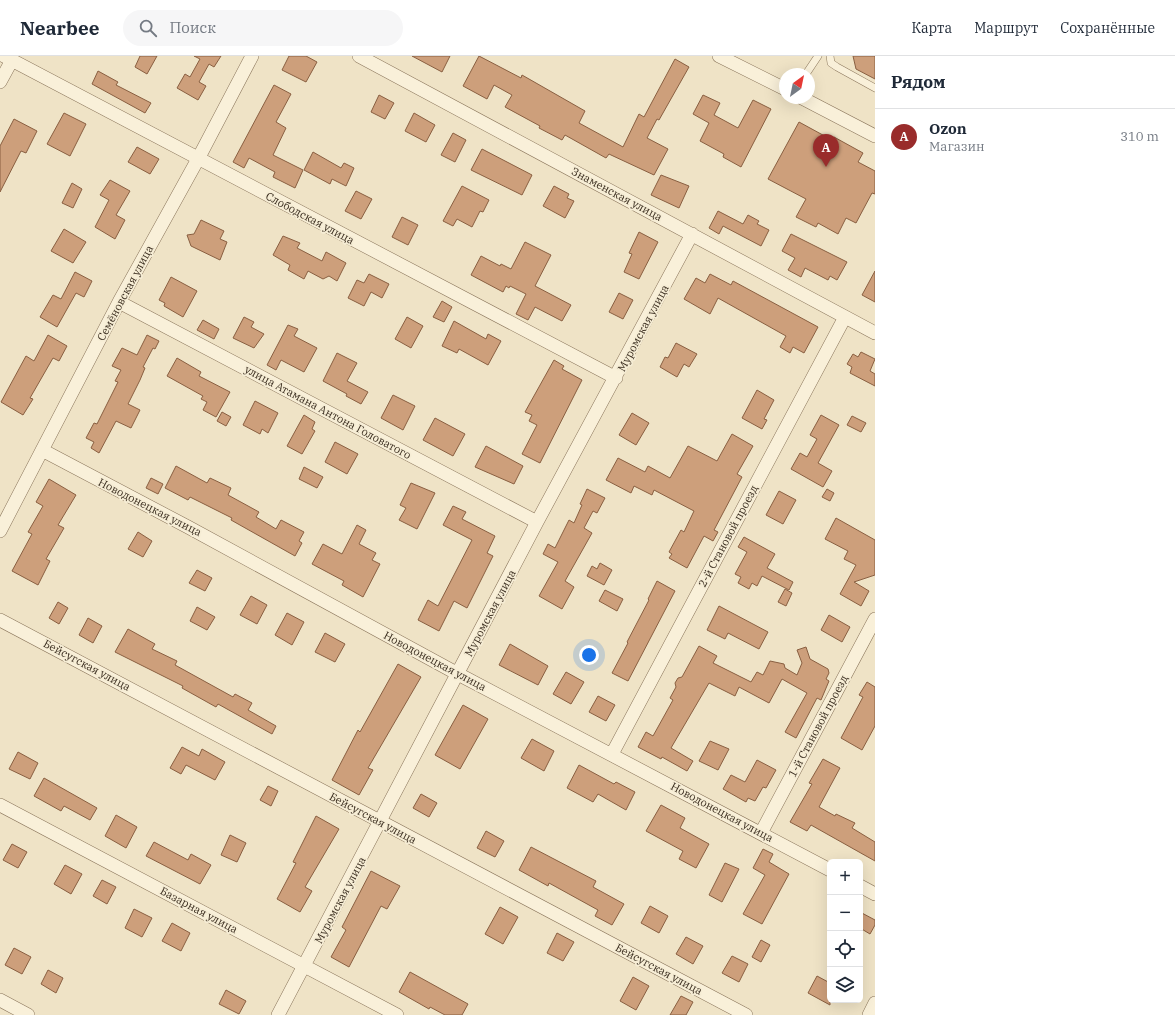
<!DOCTYPE html>
<html lang="ru">
<head>
<meta charset="utf-8">
<style>
  body { margin:0; font-family:"IBM Plex Serif",serif; background:#f6f6f7; color:#1f2937 }
  .controls { position:absolute; right:12px; bottom:12px; display:grid; overflow:hidden; border-radius:6px; box-shadow:0 4px 16px #0002 }
  .controls button { width:36px; height:36px; display:grid; place-items:center; padding:0; border:0; border-bottom:1px solid #e0e1e3; background:#fff; color:#1f2937; font:20px sans-serif }
  .compass { position:absolute; left:779px; top:12px; width:36px; height:36px; border-radius:50%; background:#fff; box-shadow:0 4px 16px #0002; rotate:33deg }
  .you { position:absolute; left:589px; top:599px; width:14px; height:14px; margin:-10px; border:3px solid #fff; border-radius:50%; background:#1a73e8; box-shadow:0 0 0 6px #1a73e833 }
  .badge { display:grid; place-items:center; width:26px; height:26px; border-radius:50%; background:#992c2b; color:#fff; font-size:13px; font-weight:700 }
  .pin { position:absolute; translate:-50% -33px; filter:drop-shadow(0 1px 2px #0008) }
  .pin::after { content:''; position:absolute; top:21px; width:14px; height:12px; background:inherit; clip-path:polygon(0 0,100% 0,50% 100%) }
  .list { margin:0; padding:0; list-style:none }
  h2 { display:flex; justify-content:space-between; align-items:center; height:52px; margin:0; padding:0 16px; font-size:17px }
  h2 small { font-size:13px; font-weight:400; color:#747a83 }
  .list li { display:grid; grid-template-columns:26px 1fr auto; gap:12px; align-items:center; box-sizing:border-box; height:56px; padding:0 16px; border-top:1px solid #e0e1e3 }
  .list b { display:block; font-size:15px; white-space:nowrap }
  .list p { margin:0; font-size:13px; white-space:nowrap; color:#747a83 }
  .list em { font-size:13px; font-style:normal; color:#747a83 }
  .icon { flex:none; width:22px; height:22px; fill:none; stroke:currentColor; stroke-width:2; stroke-linecap:round; stroke-linejoin:round }
  .map { position:relative; flex:none; width:875px; height:959px; overflow:hidden }
  header { display:flex; align-items:center; gap:24px; box-sizing:border-box; height:56px; padding:0 20px; background:#fff; border-bottom:1px solid #e0e1e3 }
  header strong { font-size:19px }
  nav { display:flex; gap:22px; margin-inline-start:auto; font-size:14px }
  .search { width:280px; height:36px; background:#f6f6f7; display:flex; align-items:center; gap:10px; box-sizing:border-box; padding:0 14px; border-radius:22px; color:#747a83; font-size:15px }
  main { display:flex }
  aside { flex:1; background:#fff }
  .map>svg:first-child { display:block }
</style>
</head>
<body>
<header>
<strong>Nearbee</strong>
<div class="search"><svg class="icon" aria-label="search" viewBox="0 0 24 24"><circle cx="10" cy="10" r="6"/><path d="M15 15l6 6"/></svg>Поиск</div>
<nav><a>Карта</a><a>Маршрут</a><a>Сохранённые</a></nav>
</header>
<main>
<div class="map">
<svg width="875" height="959" viewBox="0 0 875 959">
  <rect width="100%" height="100%" fill="#efe3c6"/>
  <path fill="#cd9f7b" stroke="#895f41" d="M140 0H157L147 18 135 11Z
    M194 0H221L214 11 209 8 199 26 206 30 198 44 177 32 185 18 190 21 200 3Z
    M289 0H306L317 6 306 26 282 14Z
    M412 0H450L442 16Z
    M479 0 521 22 522 19 585 55 579 67 623 91 639 58 644 61 675 3 689 11 659 64 657 63 647 82 668 93 654 119 611 99 609 98 606 102 565 79 562 84 539 72 540 70 505 51 512 39 494 29 487 43 463 30Z
    M853 0H875V23L856 13Z
    M98 15 118 26 116 29 151 47 145 57 92 28Z
    M274 29 291 38 276 66 286 72 273 99 303 114 295 132 273 121 275 116 249 102 244 112 233 106Z
    M379 39 394 47 385 63 371 56Z
    M703 39 720 47 714 59 738 72 753 44 771 53 741 111 723 101 724 98 700 85 709 67 693 58Z
    M64 57 86 68 70 100 47 88Z
    M414 57 435 69 426 86 405 75Z
    M14 63 37 75 26 97 21 95 0 136V90Z
    M799 66 832 84 834 81 863 97 858 106 875 115V138L872 137 856 167 846 162 838 178 818 167 816 171 796 161 806 143 768 123Z
    M453 77 466 84 455 106 441 99Z
    M137 91 159 103 150 118 128 106Z
    M482 93 532 119 522 139 471 114Z
    M313 96 341 112 344 107 354 112 346 130 332 123 330 128 304 114Z
    M661 119 689 130 679 152 651 139Z
    M110 124 130 135 116 159 125 164 115 183 95 171 109 144 100 139Z
    M72 127 82 133 73 152 62 147Z
    M462 130 489 144 483 156 480 155 472 171 457 163 453 170 443 165Z
    M554 130 569 138 567 142 574 145 565 162 543 150Z
    M356 135 372 143 361 163 345 155Z
    M718 155 743 168 748 159 759 165 757 168 769 174 761 190 723 170 719 178 709 172Z
    M402 161 418 169 408 189 392 181Z
    M201 164 224 175 220 183 227 186 220 204 191 190 187 179 194 178Z
    M64 173 86 186 73 207 51 195Z
    M639 176 658 186 639 223 624 216 632 198 629 197Z
    M791 178 847 206 837 224 830 220 828 224 805 212 801 221 788 214 795 202 782 195Z
    M283 180 300 187 297 192 322 205 326 196 346 207 337 225 329 220 323 223 308 215 304 223 288 214 290 209 273 199Z
    M525 186 551 199 535 230 571 249 562 265 535 251 528 264 516 258 526 238 510 230 509 232 506 230 503 236 471 219 481 200 500 210 501 208 511 213Z
    M875 215V246L862 239Z
    M75 216 92 225 84 241 76 237 57 271 40 261 53 239 61 243Z
    M369 218 389 228 382 242 371 236 364 250 348 242 357 224 364 227Z
    M710 218 731 229 733 225 818 271 804 297 793 291 790 297 780 291 786 280 718 242 710 258 684 243 696 222 705 227Z
    M171 221 197 235 183 261 164 250 165 247 159 244Z
    M619 237 633 244 623 263 609 256Z
    M442 245 452 251 444 266 433 261Z
    M244 261 254 266 251 271 264 278 254 292 233 282Z
    M407 261 423 270 411 292 395 283Z
    M203 264 219 273 214 283 197 274Z
    M454 265 486 283 488 278 501 285 488 309 459 293 457 297 442 290Z
    M288 269 298 273 294 280 317 292 304 316 281 304 276 314 267 309Z
    M48 279 67 290 59 305 53 302 30 342 33 343 23 359 1 346 26 300 34 305Z
    M147 279 159 285 155 293 153 292 143 311 145 312 140 324 128 348 140 354 131 372 116 365 99 397 91 392 94 386 86 382 94 367 97 368 118 326 115 325 121 314 112 310 122 292 137 299Z
    M676 287 697 298 689 311 684 308 677 321 660 311 665 301 668 302Z
    M861 296 875 303 870 315 875 318V330L850 317 852 311 847 308 853 298 858 301Z
    M337 297 357 307 347 325 368 336 361 348 346 340 347 338 323 325Z
    M177 302 201 316 199 320 230 336 216 361 203 354 207 346 201 343 203 340 167 320Z
    M554 304 564 310 562 313 582 324 540 407 522 398 537 369 529 365 532 359 525 356Z
    M757 334 774 344 764 363 767 364 762 373 742 362Z
    M393 339 415 350 403 374 381 362Z
    M255 345 278 357 268 377 262 373 260 378 243 369Z
    M222 356 231 361 226 370 217 365Z
    M632 357 649 367 636 389 619 379Z
    M304 359 315 366 312 373 315 375 302 398 287 390Z
    M821 359 839 369 818 407 832 415 823 431 791 413 800 397 807 401 817 383 810 379Z
    M852 360 866 367 861 376 847 369Z
    M435 362 465 378 453 400 423 384Z
    M732 378 753 390 737 418 742 421 714 474 718 476 713 485 704 480 687 512 669 502 672 498 669 496 681 474 684 476 694 455 654 434 652 439 634 430 631 437 606 424 618 402 645 416 648 410 670 422 688 390 717 405Z
    M335 386 358 398 347 418 325 406Z
    M486 390 523 410 514 428 475 411Z
    M176 410 207 427 210 422 231 432 228 439 259 456 256 461 276 473 281 464 304 476 299 485 302 487 295 500 231 464 232 462 190 441 188 444 165 432Z
    M304 411 323 421 317 432 299 423Z
    M151 422 163 428 158 438 146 432Z
    M49 423 76 439 58 469 64 472 46 503 50 505 38 529 12 515 32 478 28 476 43 450 36 446Z
    M411 427 435 437 417 473 399 464 406 452 400 449Z
    M587 433 605 442 597 457 593 455 584 472 592 477 565 525 574 531 562 553 539 540 558 506 543 498 548 488 555 492 569 464 574 467 582 449 580 448Z
    M827 433 834 437 830 445 822 441Z
    M779 435 796 444 783 468 766 459Z
    M453 450 466 456 462 463 495 480 487 497 493 500 467 552 454 545 439 575 418 564 428 544 438 550 472 484 443 469Z
    M836 462 875 484V519L854 526 869 535 861 550 840 538 856 509 844 503 848 495 825 483Z
    M357 469 366 474 359 488 376 497 372 504 380 508 363 541 342 529 344 525 312 508 323 488 342 498Z
    M138 476 152 485 143 501 128 493Z
    M744 481 775 498 767 512 793 526 789 534 762 520 757 530 752 527 749 533 738 527 741 521 735 518 747 496 738 491Z
    M600 507 612 514 604 529 587 520 592 510 597 513Z
    M197 514 212 522 205 535 189 527Z
    M657 525 675 535 628 625 612 617 628 587 627 586 649 544 648 543Z
    M785 533 792 537 786 550 778 546Z
    M605 534 623 543 617 555 599 545Z
    M251 540 267 549 257 568 240 559Z
    M58 546 68 552 59 568 49 562Z
    M719 550 768 576 759 593 728 577 725 583 707 574Z
    M197 551 215 561 207 574 190 565Z
    M287 557 304 566 292 589 275 579Z
    M829 559 850 571 842 586 821 574Z
    M88 562 102 570 93 587 79 579Z
    M128 573 155 588 152 593 177 605 175 609 233 641 235 638 252 647 248 654 276 670 272 678 218 648 216 651 182 632 183 630 115 596Z
    M325 577 345 588 335 606 315 596Z
    M510 588 548 610 538 629 499 609Z
    M699 590 717 600 713 607 751 626 757 616 763 619 770 605 784 608 785 612 797 619 802 607 797 594 806 591 810 603 828 613 829 617 826 623 829 625 821 644 817 642 796 682 785 676 807 637 782 623 769 647 739 631 735 640 709 627 671 692 693 705 687 715 662 701 661 703 638 691 646 676 653 680 673 644 670 642 676 631 675 627 678 622 682 621Z
    M398 608 421 621 368 712 373 714 359 739 332 724 358 674 360 676Z
    M566 616 584 626 571 648 553 638Z
    M867 626 875 631V670L862 694 841 682 863 641 859 639Z
    M598 640 615 649 606 665 589 656Z
    M463 649 488 663 460 713 435 699Z
    M532 683 554 695 544 715 521 702Z
    M710 685 729 693 718 714 699 705Z
    M182 691 199 700 202 693 225 706 215 724 186 709 181 718 170 712Z
    M18 696 38 707 30 723 9 713Z
    M823 703 840 712 819 751 835 760 836 758 855 767 852 772 875 786V805L811 769 807 775 790 766 812 728 809 727Z
    M757 704 776 714 766 732 763 731 755 745 748 742 746 746 723 733 731 719 745 726Z
    M579 709 614 728 616 726 635 736 626 754 598 738 593 746 567 732Z
    M44 722 97 752 90 764 64 750 61 755 34 740Z
    M268 730 278 735 271 750 260 744Z
    M421 738 437 747 429 761 413 752Z
    M661 749 685 762 680 772 709 788 696 812 679 803 683 795 646 775Z
    M116 759 137 771 126 792 105 780Z
    M316 760 339 773 305 831 312 835 300 856 277 843 296 807 293 806Z
    M486 775 504 785 495 801 477 792Z
    M230 779 246 787 237 806 221 799Z
    M154 786 188 804 191 798 211 809 200 828 146 800Z
    M12 788 27 796 18 812 3 804Z
    M531 791 596 825 593 831 624 848 612 869 595 860 598 854 549 827 548 830 519 814Z
    M763 793 773 798 769 806 789 818 762 868 743 858 765 819 753 812Z
    M725 807 739 813 722 846 709 839Z
    M65 809 82 818 71 838 54 828Z
    M371 815 400 830 387 853 381 850 349 911 331 901 346 874 342 871Z
    M102 824 116 831 107 848 93 840Z
    M650 850 668 860 659 877 641 867Z
    M500 851 518 861 503 888 485 878Z
    M134 853 152 862 142 881 125 872Z
    M860 856 875 864V869L870 878 860 872Z
    M172 867 190 877 181 895 162 885Z
    M557 877 574 886 563 905 547 897Z
    M686 881 703 890 693 908 676 898Z
    M761 884 770 889 761 906 752 901Z
    M14 892 31 901 22 918 5 909Z
    M732 900 748 908 739 926 722 917Z
    M48 914 63 922 56 937 41 928Z
    M410 916 468 948 462 959H445L430 951 429 953 399 936Z
    M817 920 830 927V949L808 937Z
    M633 921 649 930 636 954 620 945Z
    M226 934 246 945 239 958 219 948Z
    M681 940 693 946 686 959H670Z"/>
  <g fill="none" stroke-linecap="round" stroke-linejoin="round">
    <defs>
      <path id="lane" d="M830 0 831 7 837 11 875 32
        M806 18 818 0"/>
      <path id="street" d="M4 0 616 322
        M359 0 875 277
        M719 0 785 33
        M0 26 12 4
        M802 42 875 80
        M119 246 537 466
        M42 394 188 471 458 618 830 814
        M0 475 119 246 198 103 252 0
        M0 564 746 959
        M612 698 845 261
        M0 749 397 959
        M761 777 875 563
        M860 830 875 838
        M0 944 28 959
        M278 959 537 466 692 178
        M869 959 875 947"/>
    </defs>
    <use href="#lane" stroke="#8a755b" stroke-width="8"/>
    <use href="#street" stroke="#8a755b" stroke-width="14"/>
    <use href="#lane" stroke="#f9f0d9" stroke-width="7"/>
    <use href="#street" stroke="#f9f0d9" stroke-width="13"/>
  </g>
  <g text-anchor="middle" stroke-width="3.5" stroke-linejoin="round" paint-order="stroke">
    <g font-size="11" fill="#3a2d1f" stroke="#f6edd5">
      <text transform="translate(617 138) rotate(28)" y="4">Знаменская улица</text>
      <text transform="translate(310 162) rotate(28)" y="4">Слободская улица</text>
      <text transform="translate(125 237) rotate(-62)" y="4">Семёновская улица</text>
      <text transform="translate(643 272) rotate(-62)" y="4">Муромская улица</text>
      <text transform="translate(328 356) rotate(28)" y="4">улица Атамана Антона Головатого</text>
      <text transform="translate(150 451) rotate(27)" y="4">Новодонецкая улица</text>
      <text transform="translate(728 480) rotate(-62)" y="4">2-й Становой проезд</text>
      <text transform="translate(490 557) rotate(-62)" y="4">Муромская улица</text>
      <text transform="translate(435 605) rotate(28)" y="4">Новодонецкая улица</text>
      <text transform="translate(87 609) rotate(28)" y="4">Бейсугская улица</text>
      <text transform="translate(818 670) rotate(-62)" y="4">1-й Становой проезд</text>
      <text transform="translate(722 756) rotate(28)" y="4">Новодонецкая улица</text>
      <text transform="translate(373 762) rotate(28)" y="4">Бейсугская улица</text>
      <text transform="translate(340 844) rotate(-62)" y="4">Муромская улица</text>
      <text transform="translate(199 854) rotate(28)" y="4">Базарная улица</text>
      <text transform="translate(659 913) rotate(28)" y="4">Бейсугская улица</text>
    </g>
  </g>
</svg>
<div class="controls">
<button>+</button>
<button>−</button>
<button><svg class="icon" aria-label="locate" viewBox="0 0 24 24"><circle cx="12" cy="12" r="6"/><path d="M12 2v4M12 18v4M2 12h4M18 12h4"/></svg></button>
<button><svg class="icon" aria-label="layers" viewBox="0 0 24 24"><path d="M12 4l9 5-9 5-9-5zM3 14l9 5 9-5"/></svg></button>
</div>
<svg class="compass" viewBox="-18 -18 36 36"><path d="M0-13l5 13h-10z" fill="#e53935"/><path d="M0 13l5-13h-10z" fill="#747a83"/></svg>
<div class="you"></div>
<div class="pin badge" style="left:826px;top:111px">A</div>
</div>
<aside>
<h2>Рядом<small></small></h2>
<ul class="list">
<li><span class="badge">A</span><div><b>Ozon</b><p>Магазин</p></div><em>310 m</em></li>
</ul>
</aside>
</main>
</body>
</html>
